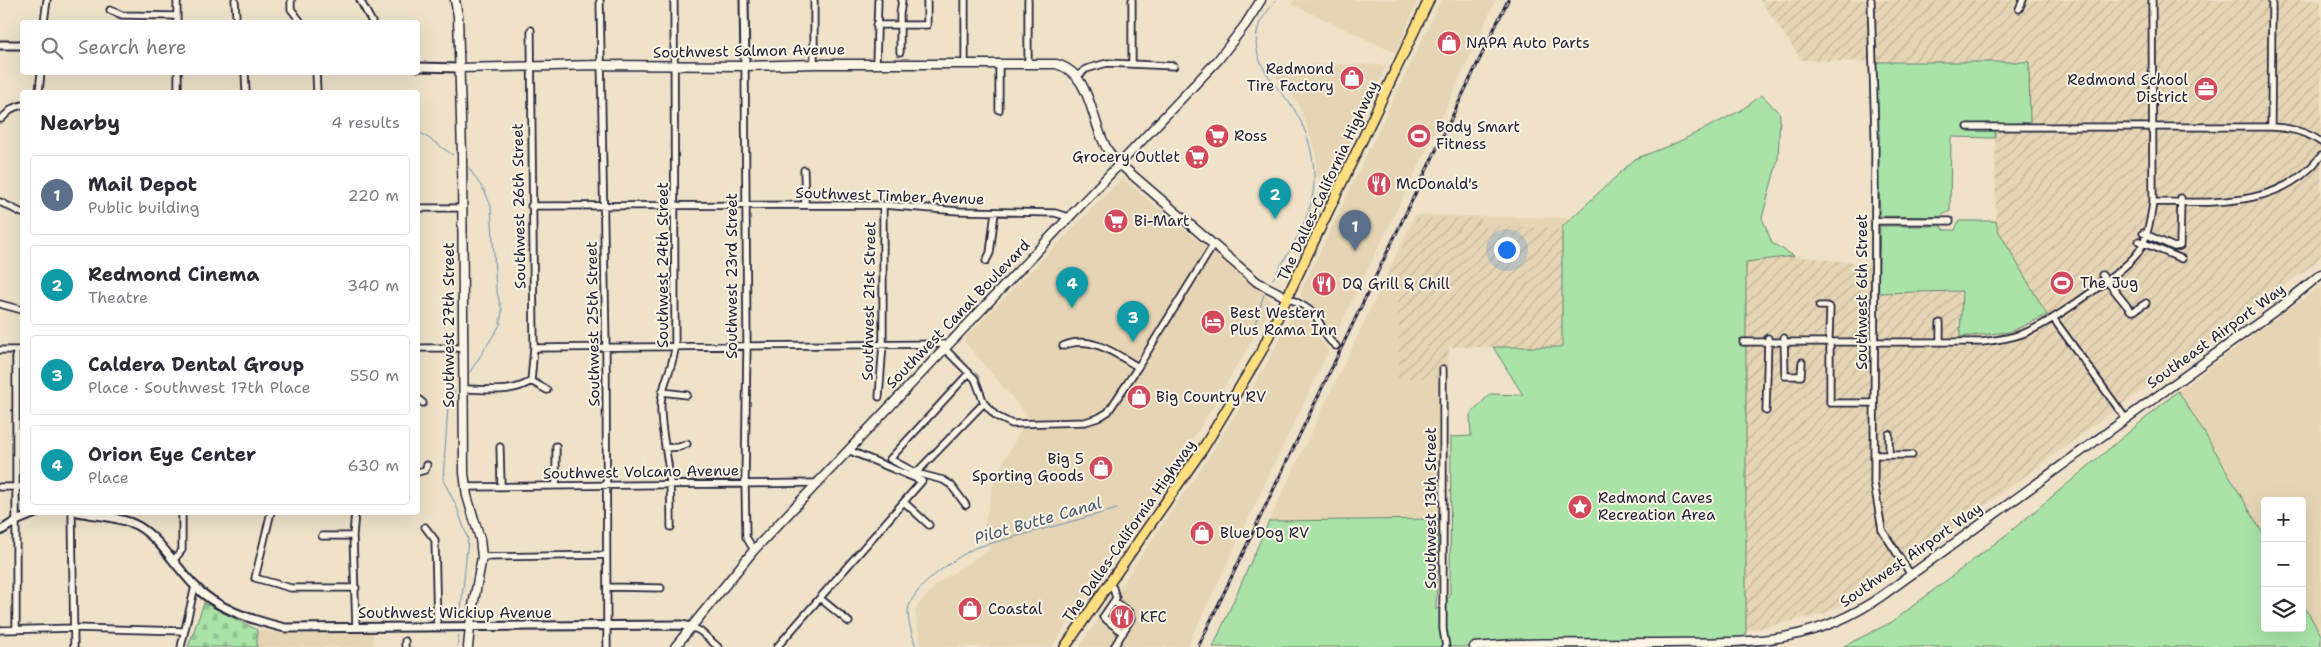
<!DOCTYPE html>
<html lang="en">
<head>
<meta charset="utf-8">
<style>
  body { margin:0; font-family:"Shantell Sans",sans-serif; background:#f2f2f3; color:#2b2b33 }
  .controls { position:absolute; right:15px; bottom:15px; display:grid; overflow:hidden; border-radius:5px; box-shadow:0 5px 20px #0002 }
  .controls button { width:45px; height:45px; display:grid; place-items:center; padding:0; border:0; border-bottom:1px solid #e1e1e2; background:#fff; color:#2b2b33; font:25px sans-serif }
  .you { position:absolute; left:1506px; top:249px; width:18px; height:18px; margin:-12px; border:4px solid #fff; border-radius:50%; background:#1a73e8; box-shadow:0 0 0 8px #1a73e833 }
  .badge { display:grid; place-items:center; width:32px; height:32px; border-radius:50%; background:#d1495b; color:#fff; font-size:16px; font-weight:700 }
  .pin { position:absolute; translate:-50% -41px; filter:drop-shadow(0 1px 2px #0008) }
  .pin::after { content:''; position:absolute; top:26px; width:18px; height:15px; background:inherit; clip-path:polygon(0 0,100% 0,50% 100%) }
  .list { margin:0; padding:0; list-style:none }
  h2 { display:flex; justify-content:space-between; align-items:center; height:65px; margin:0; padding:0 20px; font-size:21px }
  h2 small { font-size:16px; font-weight:400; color:#7c7c81 }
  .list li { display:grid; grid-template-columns:32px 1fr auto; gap:15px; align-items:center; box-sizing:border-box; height:80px; margin:0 10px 10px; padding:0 10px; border:1px solid #e1e1e2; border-radius:5px }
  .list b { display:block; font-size:19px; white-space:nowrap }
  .list p { margin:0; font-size:16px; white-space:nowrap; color:#7c7c81 }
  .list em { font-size:16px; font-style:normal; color:#7c7c81 }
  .icon { flex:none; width:28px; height:28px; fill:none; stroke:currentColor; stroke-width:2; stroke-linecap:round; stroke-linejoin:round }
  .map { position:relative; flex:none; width:2321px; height:647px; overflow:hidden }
  .search { position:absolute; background:#fff; box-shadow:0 5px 20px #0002; left:20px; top:20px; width:400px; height:55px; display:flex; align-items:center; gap:12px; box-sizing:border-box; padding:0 18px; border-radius:5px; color:#7c7c81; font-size:19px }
  .panel { position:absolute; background:#fff; box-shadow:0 5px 20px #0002; left:20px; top:90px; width:400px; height:425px; border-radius:5px }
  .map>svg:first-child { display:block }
</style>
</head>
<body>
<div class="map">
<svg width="2321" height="647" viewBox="0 0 2321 647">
  <defs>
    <pattern id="industrial-furrows" width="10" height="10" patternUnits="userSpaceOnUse" patternTransform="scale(1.25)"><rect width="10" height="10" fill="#e6d5b5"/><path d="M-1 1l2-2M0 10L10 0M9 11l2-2" fill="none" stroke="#c5b79d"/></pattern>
    <pattern id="cemetery-stones" width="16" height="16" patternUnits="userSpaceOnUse" patternTransform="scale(1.25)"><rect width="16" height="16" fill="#a9e3a8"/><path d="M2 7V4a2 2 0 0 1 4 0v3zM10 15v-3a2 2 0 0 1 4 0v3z" fill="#91c292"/></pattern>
  </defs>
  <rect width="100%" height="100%" fill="#efe2c9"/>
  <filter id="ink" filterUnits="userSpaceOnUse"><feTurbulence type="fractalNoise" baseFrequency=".02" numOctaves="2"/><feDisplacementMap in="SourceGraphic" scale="10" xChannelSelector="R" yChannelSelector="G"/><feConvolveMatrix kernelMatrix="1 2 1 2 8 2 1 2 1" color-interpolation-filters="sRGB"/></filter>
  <g filter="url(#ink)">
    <path fill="#e6d5b5" d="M1294 0H1418L1396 53 1291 4Z
      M1441 0H1496L1425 153 1334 338 1315 308 1301 297V291Z
      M1266 64 1387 65 1330 185 1316 176V156L1311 138 1298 103Z
      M1122 178 1270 299 1269 312 1201 426 1052 647H921L915 609 938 583 990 549 982 535 995 478 1028 416 963 340Z
      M1415 215 1572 218 1562 227V347L1439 346 1438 519 1269 521Z
      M2321 285V635L2302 602V501H2265V537L2204 432 2178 391Z
      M1295 313H1300L1306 315 1318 336 1329 350 1187 647H1079L1206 461 1266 365 1291 316Z
      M257 630 286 634 373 633V647H257Z"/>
    <path fill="url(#industrial-furrows)" d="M1760 0H2321V255L2314 264 1867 592 1823 614 1746 631V262L1794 256 1879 265V293L1962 291 1960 336 1998 230 1996 221 1995 124H2030L1875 62 1802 60Z
      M1417 218H1481V226L1557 228 1564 240V347H1449L1448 367 1437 368V378H1398V287L1386 281Z"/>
    <path fill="#a9e3a8" stroke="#668272" d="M1875 62H2029L2030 124H1995V138L1951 137 1950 211 1939 217 1880 216Z
      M1762 95 1780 114 1778 159 1762 218 1772 243 1794 256 1746 262V647H1213L1269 521 1438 519 1436 610 1450 596 1451 437 1471 436 1470 415 1490 394 1523 395 1493 347H1562V227L1635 159 1676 143 1740 111Z
      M1959 221H1996L1998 230 2047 315 2010 332 1960 337 1962 291 1878 293 1880 226H1941L1944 230H1955Z
      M2178 391 2204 432 2265 537V628H2302V602L2321 635V647H1842L1892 622 2011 531Z"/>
    <path fill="url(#cemetery-stones)" stroke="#668272" d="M204 603 257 630V647H188Z"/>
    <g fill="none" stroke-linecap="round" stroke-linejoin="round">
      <path stroke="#6b8faf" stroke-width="1" d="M418 131 453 155
        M469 168 485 192 491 206 496 289 502 311 500 325 470 372
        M1273 279C1288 252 1308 225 1313 193 1317 165 1309 133 1294 109 1276 83 1247 62 1259 25 1262 17 1271 8 1276 0
        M1255 324 1264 294
        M455 391 448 407 443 480 456 505 468 539 460 619
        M457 647 459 635
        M916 647C913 636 908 624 908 612 909 588 954 560 974 548L1117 509"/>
      <defs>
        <path id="minor" d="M177 0V22
          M235 0 236 16
          M291 0V9L301 22
          M360 0 372 22
          M600 0 606 347 607 647
          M814 0V64
          M965 0V63
          M1028 0V63
          M1871 0 1875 135 1874 483 1882 530 1911 575
          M2019 9 2023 0
          M110 10 122 15 177 16
          M44 22 47 0
          M876 25H927V0
          M531 30 534 348 531 381
          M900 52V14L902 0
          M999 63V110
          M876 64 878 0
          M1132 64V0
          M745 66 747 345 745 483 746 537 754 550
          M178 72V92
          M245 72 246 92
          M316 72 317 92
          M1078 76 1086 69 1107 63 1174 66
          M39 92 41 72
          M1 119 13 108 22 105
          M1968 127H2271C2290 128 2305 131 2321 142
          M2271 127 2272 0
          M804 170 805 204
          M0 202 22 213
          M2153 202C2212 202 2280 209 2321 156
          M531 206 883 205 959 211 1055 213 1068 217
          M418 208H462
          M1875 221H1950
          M2143 233 2174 247 2180 246 2181 198
          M2139 241 2182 259
          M986 261 990 253 995 212
          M2102 275 2131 311H2134L2146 303
          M1288 298C1297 302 1306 306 1313 313 1323 324 1323 337 1336 346
          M0 304 22 310
          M1819 306H1827L1830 308 1829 338
          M2053 318 2126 419
          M1940 323V342
          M1784 338 1785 376H1801L1802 362
          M1743 342H1982C1998 340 2013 338 2027 332 2050 323 2127 270 2139 251 2148 237 2151 218 2153 202L2152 0
          M1830 342V403H1874
          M1063 346C1089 334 1115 353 1138 367
          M418 348H463
          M534 348 949 344
          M945 349 975 379 984 403 996 416 1012 424 1085 422 1098 418 1108 412 1138 367 1214 244
          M0 350H22
          M16 350V629
          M1443 369V629L1446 647
          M464 389C487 389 511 394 531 381L547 390
          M662 392 687 395
          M879 397 883 344V205
          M418 399 423 403
          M1766 411 1768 338
          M556 446V485
          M500 447 501 485
          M665 448 679 447 687 444
          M1889 454V434
          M1874 455H1912
          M418 472 425 470 427 465
          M916 473 984 403
          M0 487H22
          M466 487 817 483
          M904 502 929 525
          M966 505 951 485 943 480 916 473 890 459 969 373
          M72 512 74 647
          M271 512 255 578 291 588H356
          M355 512 353 536 356 628
          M425 527 435 540 437 626
          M671 527C671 506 671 485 668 464 665 443 660 424 661 403 662 383 674 366 675 347L674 0
          M322 536H353
          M482 557 606 555
          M173 561 182 550V512
          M1109 584 1113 588 1116 598 1103 617 1123 633
          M608 587 661 588
          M821 599 849 622
          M691 627 700 631 718 647
          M0 630 74 628 183 631
          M405 641V647
          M181 647 195 586
          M777 647 922 481 848 450
          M1114 647 1131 619 1130 613 1115 602"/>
        <path id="tertiary" d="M744 0 745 66
          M0 45H22
          M418 67 459 68
          M78 512C97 516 121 517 138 526 160 539 175 565 193 584 215 609 253 620 285 628L682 625 691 627
          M0 531 16 521 38 512"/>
        <path id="secondary" d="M455 0 458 16 462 154 464 473 467 496 480 539 482 557 471 617 468 647
          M459 68 600 65 745 66 814 64H1056C1096 74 1089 132 1115 160L1257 282 1288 298
          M675 647 754 550 1218 60 1245 25 1261 0
          M1474 647 1514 644C1563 643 1613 643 1662 643 1746 642 1810 647 1883 595L2283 305 2321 274"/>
        <path id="trunk" d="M1065 647 1204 447 1261 352 1429 0"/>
      </defs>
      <use href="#minor" stroke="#22223b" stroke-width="9"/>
      <use href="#tertiary" stroke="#22223b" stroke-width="11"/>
      <use href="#secondary" stroke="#22223b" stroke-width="11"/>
      <use href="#trunk" stroke="#22223b" stroke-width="12"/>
      <use href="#minor" stroke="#fcf5e5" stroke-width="5.5"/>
      <use href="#tertiary" stroke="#fcf5e5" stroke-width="7"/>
      <use href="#secondary" stroke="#fcf5e5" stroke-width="8"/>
      <use href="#trunk" stroke="#fedf80" stroke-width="9"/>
      <defs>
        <path id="rail" d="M1198 647 1508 0"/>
      </defs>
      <use href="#rail" stroke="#22223b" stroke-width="3"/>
      <use href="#rail" stroke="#fcf5e5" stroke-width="1" stroke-dasharray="4" stroke-linecap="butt"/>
    </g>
  </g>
  <defs>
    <symbol id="shop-disc" viewBox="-11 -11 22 22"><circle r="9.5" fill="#d1495b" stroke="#fcf5e5"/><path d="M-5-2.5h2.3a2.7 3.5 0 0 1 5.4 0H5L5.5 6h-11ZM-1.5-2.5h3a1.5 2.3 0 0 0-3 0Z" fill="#fff"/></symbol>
    <symbol id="office-disc" viewBox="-11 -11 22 22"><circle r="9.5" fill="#d1495b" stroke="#fcf5e5"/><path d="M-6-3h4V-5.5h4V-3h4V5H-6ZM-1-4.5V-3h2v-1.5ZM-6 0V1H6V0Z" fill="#fff"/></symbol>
    <symbol id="supermarket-disc" viewBox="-11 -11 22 22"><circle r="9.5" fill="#d1495b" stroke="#fcf5e5"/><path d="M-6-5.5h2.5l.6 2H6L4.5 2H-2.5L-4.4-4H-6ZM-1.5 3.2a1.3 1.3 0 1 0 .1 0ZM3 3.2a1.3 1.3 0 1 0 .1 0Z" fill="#fff"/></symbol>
    <symbol id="stadium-disc" viewBox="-11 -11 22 22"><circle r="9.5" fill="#d1495b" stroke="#fcf5e5"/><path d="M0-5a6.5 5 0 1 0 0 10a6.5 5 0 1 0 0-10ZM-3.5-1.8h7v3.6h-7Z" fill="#fff"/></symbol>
    <symbol id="restaurant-disc" viewBox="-11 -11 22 22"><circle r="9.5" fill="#d1495b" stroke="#fcf5e5"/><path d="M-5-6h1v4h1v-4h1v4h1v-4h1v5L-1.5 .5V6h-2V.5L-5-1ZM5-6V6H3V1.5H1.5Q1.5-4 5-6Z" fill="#fff"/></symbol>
    <symbol id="hotel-disc" viewBox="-11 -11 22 22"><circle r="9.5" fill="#d1495b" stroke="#fcf5e5"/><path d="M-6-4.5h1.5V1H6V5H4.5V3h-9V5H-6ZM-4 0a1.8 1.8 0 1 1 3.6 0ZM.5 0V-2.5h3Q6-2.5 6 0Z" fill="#fff"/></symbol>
    <symbol id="sight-disc" viewBox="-11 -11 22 22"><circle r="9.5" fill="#d1495b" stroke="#fcf5e5"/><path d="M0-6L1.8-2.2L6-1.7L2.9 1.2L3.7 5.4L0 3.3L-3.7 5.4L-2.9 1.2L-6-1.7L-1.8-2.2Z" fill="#fff"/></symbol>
  </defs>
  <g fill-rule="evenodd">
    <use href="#shop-disc" x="1435" y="29" width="28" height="28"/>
    <use href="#shop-disc" x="1338" y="64" width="28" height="28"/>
    <use href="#office-disc" x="2192" y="75" width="28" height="28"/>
    <use href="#supermarket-disc" x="1203" y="122" width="28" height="28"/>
    <use href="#stadium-disc" x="1405" y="122" width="28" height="28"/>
    <use href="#supermarket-disc" x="1183" y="143" width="28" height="28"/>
    <use href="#restaurant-disc" x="1365" y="170" width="28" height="28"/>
    <use href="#supermarket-disc" x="1102" y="207" width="28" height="28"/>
    <use href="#stadium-disc" x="2048" y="269" width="28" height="28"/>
    <use href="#restaurant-disc" x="1310" y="270" width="28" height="28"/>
    <use href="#hotel-disc" x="1199" y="308" width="28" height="28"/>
    <use href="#shop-disc" x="1125" y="383" width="28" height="28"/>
    <use href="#shop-disc" x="1087" y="454" width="28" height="28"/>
    <use href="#sight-disc" x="1566" y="493" width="28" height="28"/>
    <use href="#shop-disc" x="1188" y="519" width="28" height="28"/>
    <use href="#shop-disc" x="956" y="595" width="28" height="28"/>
    <use href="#restaurant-disc" x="1108" y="603" width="28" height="28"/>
  </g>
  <g text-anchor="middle" stroke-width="4" stroke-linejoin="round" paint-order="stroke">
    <g font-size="15" fill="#22223b" stroke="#fcf5e5" text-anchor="start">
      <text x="1466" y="48">NAPA Auto Parts</text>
      <text x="1334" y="74" text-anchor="end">Redmond<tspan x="1334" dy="17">Tire Factory</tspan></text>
      <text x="2188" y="85" text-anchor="end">Redmond School<tspan x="2188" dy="17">District</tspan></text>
      <text x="1436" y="132">Body Smart<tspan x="1436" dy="17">Fitness</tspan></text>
      <text x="1234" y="141">Ross</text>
      <text x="1180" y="162" text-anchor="end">Grocery Outlet</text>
      <text x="1396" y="189">McDonald's</text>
      <text x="1134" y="226">Bi-Mart</text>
      <text x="2080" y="288">The Jug</text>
      <text x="1342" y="289">DQ Grill &amp; Chill</text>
      <text x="1230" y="318">Best Western<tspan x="1230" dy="17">Plus Rama Inn</tspan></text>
      <text x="1156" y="402">Big Country RV</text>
      <text x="1084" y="464" text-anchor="end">Big 5<tspan x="1084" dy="17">Sporting Goods</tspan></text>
      <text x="1598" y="503">Redmond Caves<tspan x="1598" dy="17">Recreation Area</tspan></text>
      <text x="1220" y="538">Blue Dog RV</text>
      <text x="988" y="614">Coastal</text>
      <text x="1140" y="622">KFC</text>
    </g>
    <g font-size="15" fill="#22223b" stroke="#fcf5e5">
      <text transform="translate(749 51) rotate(-1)" y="5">Southwest Salmon Avenue</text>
      <text transform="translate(1328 181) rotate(-65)" y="5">The Dalles-California Highway</text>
      <text transform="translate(890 196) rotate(2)" y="5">Southwest Timber Avenue</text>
      <text transform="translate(519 206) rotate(-91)" y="5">Southwest 26th Street</text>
      <text transform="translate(663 265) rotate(-90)" y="5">Southwest 24th Street</text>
      <text transform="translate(732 276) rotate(-90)" y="5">Southwest 23rd Street</text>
      <text transform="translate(1862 292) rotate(-90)" y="5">Southwest 6th Street</text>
      <text transform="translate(869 301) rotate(-89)" y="5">Southwest 21st Street</text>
      <text transform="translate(958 314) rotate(-46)" y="5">Southwest Canal Boulevard</text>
      <text transform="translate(593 324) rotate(-91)" y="5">Southwest 25th Street</text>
      <text transform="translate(449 325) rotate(-90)" y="5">Southwest 27th Street</text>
      <text transform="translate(2216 336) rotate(-36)" y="5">Southeast Airport Way</text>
      <text transform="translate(641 472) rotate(-1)" y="5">Southwest Volcano Avenue</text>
      <text transform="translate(1431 508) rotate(-90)" y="5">Southwest 13th Street</text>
      <text transform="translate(1129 531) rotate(-55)" y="5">The Dalles-California Highway</text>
      <text transform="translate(1911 555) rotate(-35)" y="5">Southwest Airport Way</text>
      <text x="455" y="618">Southwest Wickiup Avenue</text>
    </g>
    <g font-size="16" font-style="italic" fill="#465875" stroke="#fcf5e5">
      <text transform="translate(1038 520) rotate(-16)" y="6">Pilot Butte Canal</text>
    </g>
  </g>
</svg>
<div class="controls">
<button>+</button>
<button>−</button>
<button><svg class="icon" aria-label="layers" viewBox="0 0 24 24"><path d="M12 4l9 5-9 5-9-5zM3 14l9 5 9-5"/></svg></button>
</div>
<div class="you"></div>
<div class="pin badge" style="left:1355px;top:251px;background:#5c6f8a">1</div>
<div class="pin badge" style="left:1275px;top:219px;background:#0f9aa8">2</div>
<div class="pin badge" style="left:1133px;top:342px;background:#0f9aa8">3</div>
<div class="pin badge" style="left:1072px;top:308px;background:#0f9aa8">4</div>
<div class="search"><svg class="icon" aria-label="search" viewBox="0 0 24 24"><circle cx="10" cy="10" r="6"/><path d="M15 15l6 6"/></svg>Search here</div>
<section class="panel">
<h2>Nearby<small>4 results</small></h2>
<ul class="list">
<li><span class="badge" style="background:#5c6f8a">1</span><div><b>Mail Depot</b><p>Public building</p></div><em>220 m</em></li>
<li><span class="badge" style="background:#0f9aa8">2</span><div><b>Redmond Cinema</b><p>Theatre</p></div><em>340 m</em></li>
<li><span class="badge" style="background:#0f9aa8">3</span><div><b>Caldera Dental Group</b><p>Place · Southwest 17th Place</p></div><em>550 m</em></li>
<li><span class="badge" style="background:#0f9aa8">4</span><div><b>Orion Eye Center</b><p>Place</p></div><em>630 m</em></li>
</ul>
</section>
</div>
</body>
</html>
